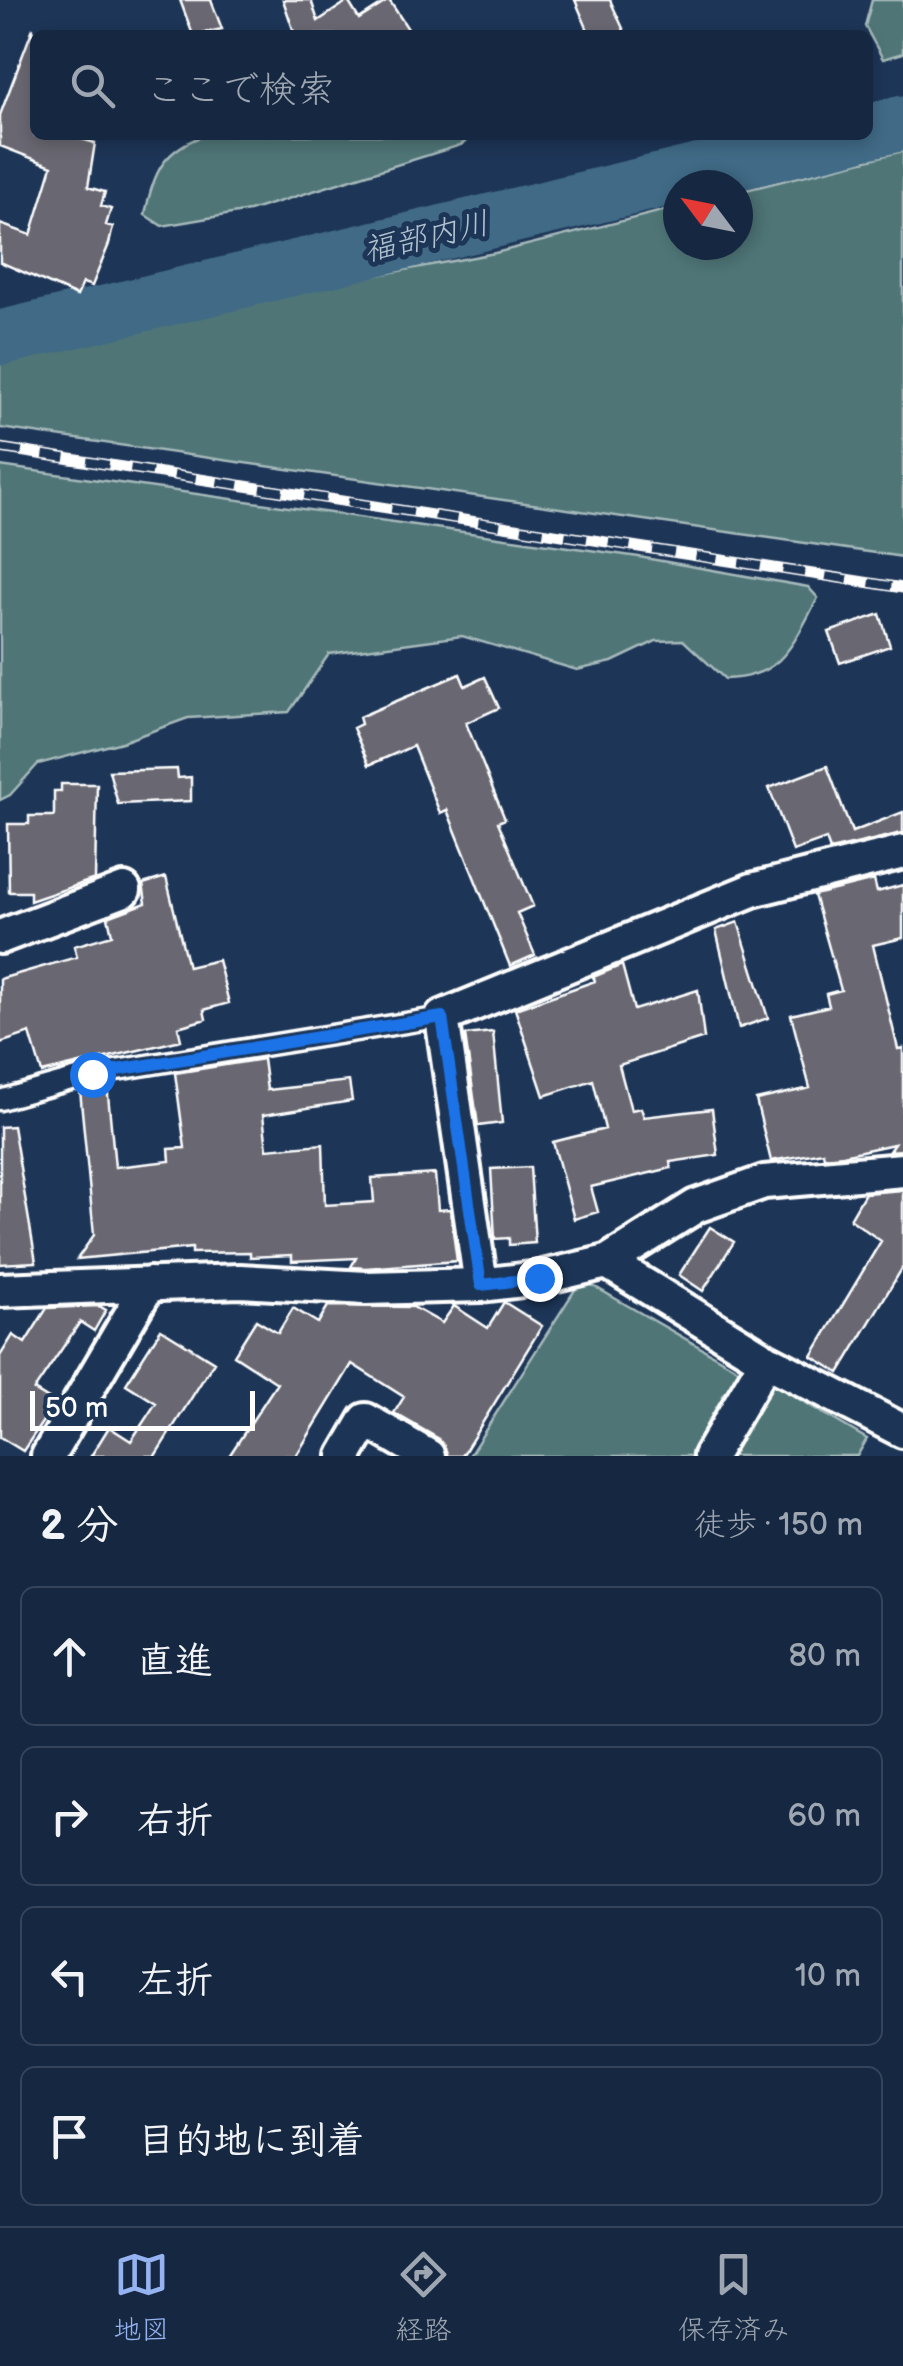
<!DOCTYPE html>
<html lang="ja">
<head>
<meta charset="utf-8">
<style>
  body { margin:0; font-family:"Balsamiq Sans","Klee One",sans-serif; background:#1f3048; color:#f1f3f6 }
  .compass { position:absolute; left:663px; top:170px; width:90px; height:90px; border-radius:50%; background:#162841; box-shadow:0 5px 15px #0003; rotate:302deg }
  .scale { position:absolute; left:30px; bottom:25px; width:225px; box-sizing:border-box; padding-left:10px; border:5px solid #fff; border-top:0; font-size:28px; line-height:35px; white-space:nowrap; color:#fff; -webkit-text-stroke:8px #1d3557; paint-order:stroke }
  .stop { position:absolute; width:30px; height:30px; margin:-22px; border:8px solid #1a73e8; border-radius:50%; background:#fff }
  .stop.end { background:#1a73e8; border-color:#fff; box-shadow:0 2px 10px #0008 }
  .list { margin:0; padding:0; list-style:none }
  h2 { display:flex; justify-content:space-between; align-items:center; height:130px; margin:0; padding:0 40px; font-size:42px }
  h2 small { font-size:32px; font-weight:400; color:#9ea6b1 }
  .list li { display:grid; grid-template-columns:65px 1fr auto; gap:30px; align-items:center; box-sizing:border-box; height:140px; margin:0 20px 20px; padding:0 20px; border:2px solid #35445a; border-radius:15px }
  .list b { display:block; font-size:38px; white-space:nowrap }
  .list em { font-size:32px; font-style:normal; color:#9ea6b1 }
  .icon { flex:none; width:55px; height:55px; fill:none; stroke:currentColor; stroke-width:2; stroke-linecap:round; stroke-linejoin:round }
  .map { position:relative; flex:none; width:903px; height:1456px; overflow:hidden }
  .search { position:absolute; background:#162841; box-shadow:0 5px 15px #0003; left:30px; right:30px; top:30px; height:110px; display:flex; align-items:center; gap:25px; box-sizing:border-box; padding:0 35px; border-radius:15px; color:#9ea6b1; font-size:38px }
  .sheet { height:770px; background:#162841 }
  nav { display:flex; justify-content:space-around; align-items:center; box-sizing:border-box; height:140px; border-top:2px solid #35445a; background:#162841; font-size:28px; color:#9ea6b1 }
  nav a { display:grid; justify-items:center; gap:5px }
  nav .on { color:#95b2f1 }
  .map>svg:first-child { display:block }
</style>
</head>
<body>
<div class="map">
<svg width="903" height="1456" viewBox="0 0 903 1456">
  <rect width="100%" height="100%" fill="#1d3557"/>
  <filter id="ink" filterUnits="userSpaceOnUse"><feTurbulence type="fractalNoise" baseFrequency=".01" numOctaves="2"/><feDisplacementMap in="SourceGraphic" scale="20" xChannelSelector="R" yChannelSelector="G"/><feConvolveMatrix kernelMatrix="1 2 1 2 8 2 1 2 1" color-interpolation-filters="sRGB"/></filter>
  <g filter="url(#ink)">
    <path fill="#4f7577" stroke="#a7babb" stroke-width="2.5" d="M872 0H903V53L883 59 865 26Z
      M206 135H473L461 145 249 211 162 226 145 215C153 173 163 149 206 135Z
      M903 151V557L0 428V357L14 343 495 253 678 207V245H738V192Z
      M0 466 639 557 808 587 818 598C793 643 783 678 725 679L683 640 656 641 612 662 577 670 462 636 329 654 289 712 188 718 122 742 38 764 10 795 0 800Z
      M590 1284 743 1372 693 1456H469L576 1288Z
      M768 1381 867 1439 857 1456H724Z"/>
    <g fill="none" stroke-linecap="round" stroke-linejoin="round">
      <path stroke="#3f6a86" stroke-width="55" d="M868 131 903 123
        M0 338 852 135"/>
    </g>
    <path fill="#696872" stroke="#fff" stroke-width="2.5" d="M180 0H211L222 29 193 35Z
      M283 0H311L318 21 348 1 359 19 389 0 412 35H295Z
      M575 0H610L626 35H590Z
      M33 28 35 135H68L95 143 88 187 105 192 101 206 111 209 106 225 113 227 109 244 92 286 83 283 77 296 0 262V224L31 235 52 166 0 146V115Z
      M880 614 890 646 840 663 829 632Z
      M460 674 465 686 485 677 499 708 466 723 505 819 498 822 533 906 517 913 535 955 510 966 447 810 440 813 413 746 369 765 353 728 361 724 359 717Z
      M827 766 852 832 903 812V833L830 850 826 839 793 851 769 788Z
      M177 769 178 778 191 777V801L118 804 109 771Z
      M61 784H97L95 879 30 901V892H9L8 824H29V816H54V791H61Z
      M166 877 188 967 218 960 229 1003 204 1010 206 1019 178 1027 181 1040 42 1073 30 1033 0 1043V979L77 957 74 946 112 935 108 917 146 903 143 884Z
      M874 880 877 892 903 885V938L873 945 898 1049 903 1048V1150L889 1151 894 1144 843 1155 824 1157 823 1152 771 1161 756 1100 810 1088 791 1015 829 1006 826 994 841 990 814 895Z
      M738 922 768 1018 739 1028 716 930Z
      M622 965 634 1010 698 990 704 1038 619 1065 631 1110 641 1108 644 1117 712 1109 718 1155 670 1162 671 1168 591 1187 598 1212 574 1219 553 1142 605 1129 593 1080 544 1096 515 1009 595 981 593 977Z
      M493 1032 502 1123 478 1126 465 1035Z
      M263 1059 267 1090 349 1081 352 1101 263 1115 267 1149 323 1144 325 1205 374 1202 372 1178 435 1174 438 1210 450 1209 457 1261 366 1268 351 1267 356 1258 292 1261V1255L250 1257V1252L192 1253V1248L77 1259 94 1235 80 1090 107 1084 115 1167 170 1161 169 1149 185 1148 175 1073Z
      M13 1126 36 1262 0 1264V1127Z
      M530 1167 535 1243 509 1245V1238L495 1239 491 1169Z
      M903 1190V1267L839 1373 812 1356 881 1241 850 1219 865 1193Z
      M710 1227 734 1242 703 1291 679 1275Z
      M504 1302 542 1326 462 1456H448L439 1439 394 1413 404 1397 352 1364 296 1456H229L277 1383 234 1355 256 1320 278 1333 293 1308 318 1323 328 1306 413 1307 442 1323 454 1306 488 1328Z
      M99 1306 106 1310 94 1331 80 1322 34 1390 55 1403 23 1451 0 1437V1356L13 1335 25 1343 47 1308Z
      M161 1329 214 1362 155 1456H91L109 1427 131 1441 156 1403 126 1384Z"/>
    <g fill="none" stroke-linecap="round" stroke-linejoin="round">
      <defs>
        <path id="lane" d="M0 1100 92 1074 442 1017"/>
        <path id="street" d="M0 937 124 890
          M607 1262 766 1360 903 1431
          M481 1285 442 1017 752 890 903 852
          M0 1290 240 1281 366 1288 481 1285 539 1278 607 1262 696 1206 764 1182 903 1170
          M48 1456 149 1284
          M345 1456 366 1420 428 1456
          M710 1456 766 1360"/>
      </defs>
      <use href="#lane" stroke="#fff" stroke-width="25"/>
      <use href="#street" stroke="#fff" stroke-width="40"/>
      <use href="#lane" stroke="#1d3557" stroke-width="18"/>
      <use href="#street" stroke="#1d3557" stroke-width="32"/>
      <defs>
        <path id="rail" d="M0 448 903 588"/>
      </defs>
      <use href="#rail" stroke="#fff" stroke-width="11"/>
      <use href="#rail" stroke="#1d3557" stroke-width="8" stroke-dasharray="22" stroke-linecap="butt"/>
    </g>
  </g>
  <g fill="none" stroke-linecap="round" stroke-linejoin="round" filter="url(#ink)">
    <path stroke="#1a73e8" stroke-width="12" d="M92 1074 442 1017 481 1285 539 1278"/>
  </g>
  <g text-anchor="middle" stroke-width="10" stroke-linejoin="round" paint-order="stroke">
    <g font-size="32" font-style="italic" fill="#b2c3cf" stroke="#1d3557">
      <text transform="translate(426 236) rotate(-13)" y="11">福部内川</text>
    </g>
  </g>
</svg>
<svg class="compass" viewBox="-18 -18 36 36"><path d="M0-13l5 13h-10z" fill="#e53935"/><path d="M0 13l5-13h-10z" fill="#9ea6b1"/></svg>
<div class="scale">50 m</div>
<div class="stop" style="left:92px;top:1074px"></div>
<div class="stop end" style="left:539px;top:1278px"></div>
<div class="search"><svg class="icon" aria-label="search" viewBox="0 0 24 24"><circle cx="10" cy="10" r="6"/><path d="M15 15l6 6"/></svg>ここで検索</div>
</div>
<section class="sheet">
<h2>2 分<small>徒歩 · 150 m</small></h2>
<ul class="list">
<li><svg class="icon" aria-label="ahead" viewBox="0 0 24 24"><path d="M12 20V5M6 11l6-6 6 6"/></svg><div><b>直進</b></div><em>80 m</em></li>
<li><svg class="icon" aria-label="right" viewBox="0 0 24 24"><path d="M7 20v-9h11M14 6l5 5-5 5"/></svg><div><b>右折</b></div><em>60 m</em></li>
<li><svg class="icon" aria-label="left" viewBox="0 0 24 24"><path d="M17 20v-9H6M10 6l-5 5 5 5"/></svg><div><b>左折</b></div><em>10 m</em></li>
<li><svg class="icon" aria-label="arrive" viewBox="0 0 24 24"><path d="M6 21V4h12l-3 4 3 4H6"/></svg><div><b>目的地に到着</b></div></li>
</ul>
</section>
<nav>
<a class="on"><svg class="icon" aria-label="map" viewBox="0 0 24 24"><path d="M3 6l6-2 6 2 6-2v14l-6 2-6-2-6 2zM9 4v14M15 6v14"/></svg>地図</a>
<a><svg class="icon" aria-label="directions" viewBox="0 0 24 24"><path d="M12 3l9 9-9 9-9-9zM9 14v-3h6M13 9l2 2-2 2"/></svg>経路</a>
<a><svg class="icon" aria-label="saved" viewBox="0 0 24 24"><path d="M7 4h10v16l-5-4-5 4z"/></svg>保存済み</a>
</nav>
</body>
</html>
